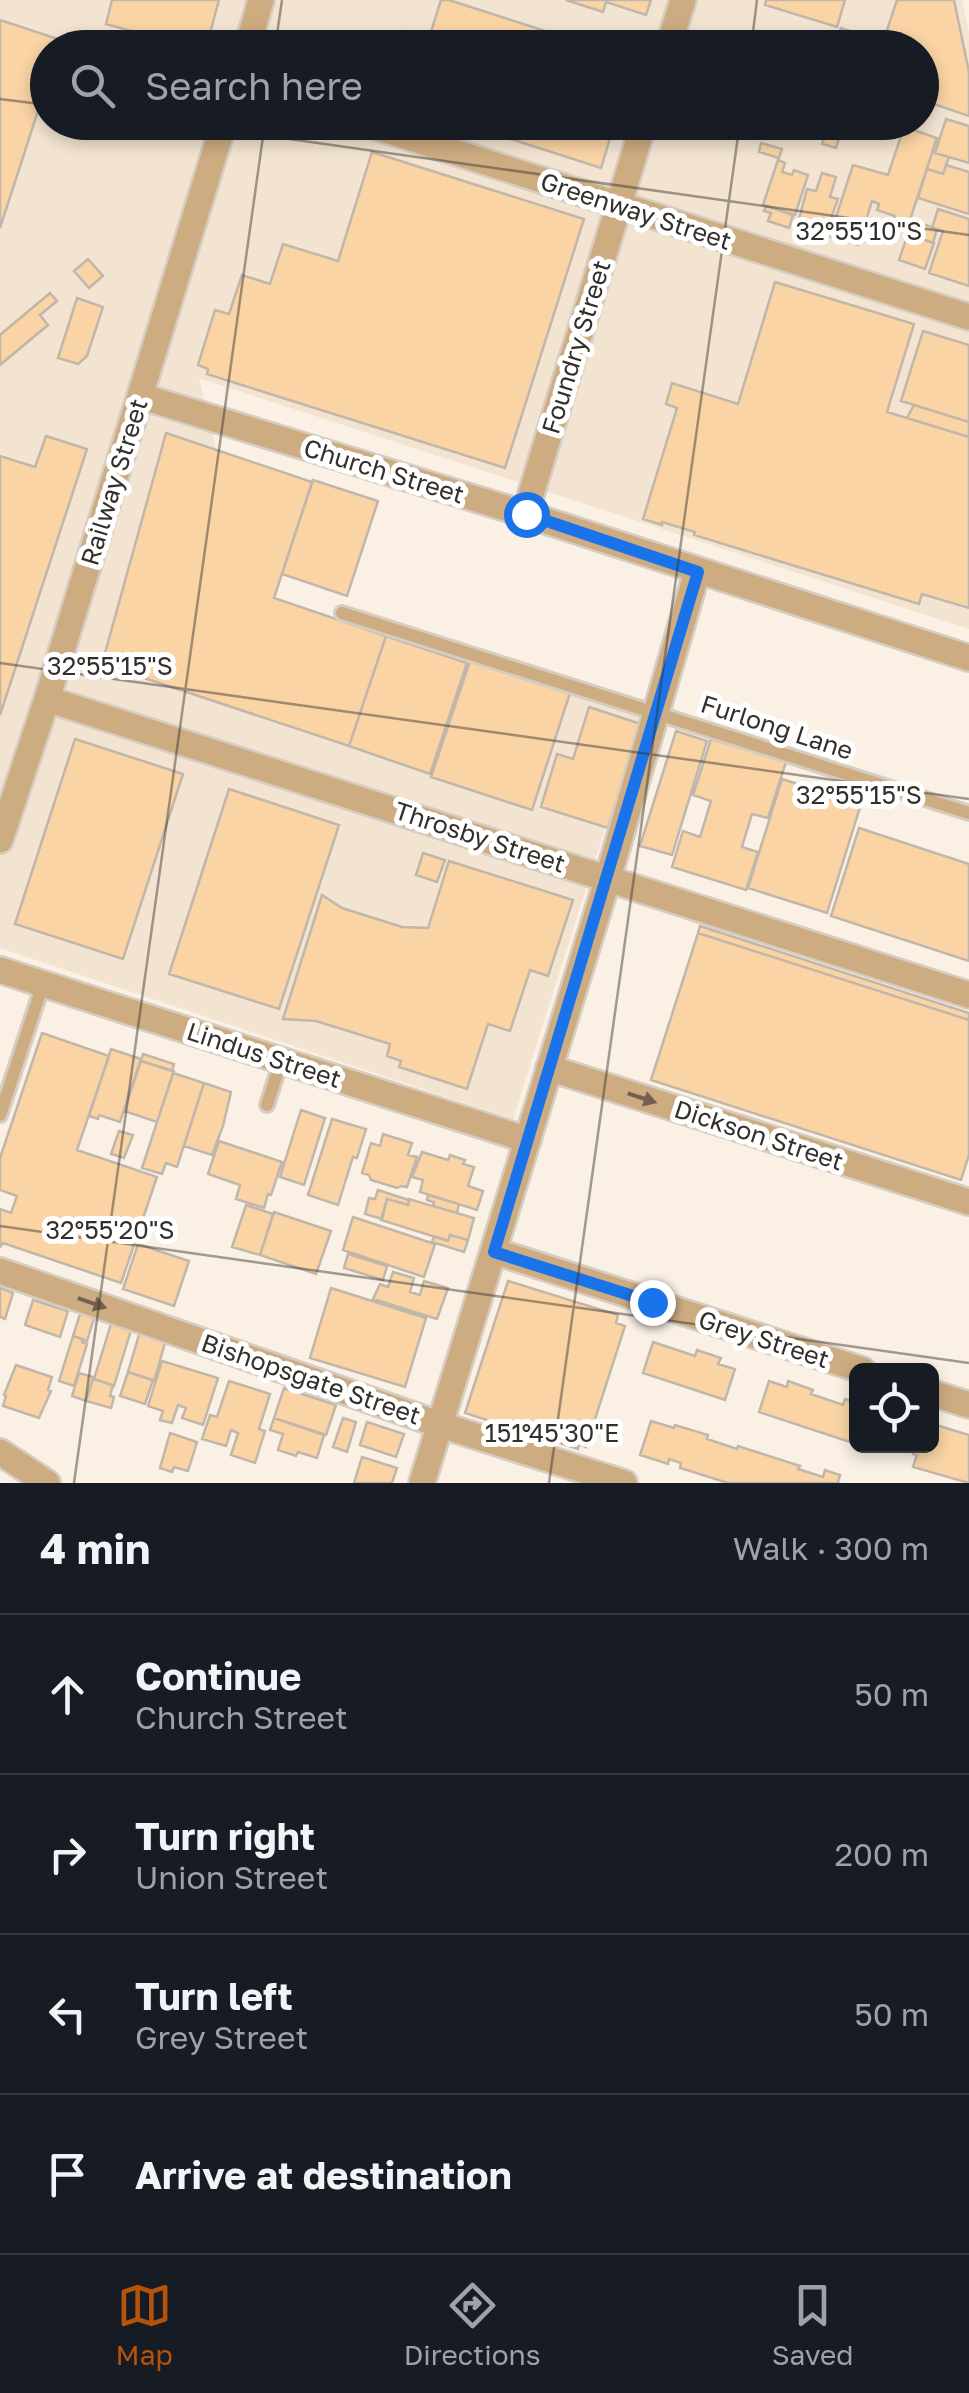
<!DOCTYPE html>
<html lang="en">
<head>
<meta charset="utf-8">
<style>
  body { margin:0; font-family:"Golos Text",sans-serif; background:#242831; color:#f1f3f6 }
  .controls { position:absolute; right:30px; bottom:30px; display:grid; overflow:hidden; border-radius:15px; box-shadow:0 5px 15px #0003 }
  .controls button { width:90px; height:90px; display:grid; place-items:center; padding:0; border:0; border-bottom:2px solid #363941; background:#171b24; color:#f1f3f6; font:50px sans-serif }
  .stop { position:absolute; width:30px; height:30px; margin:-22px; border:8px solid #1a73e8; border-radius:50%; background:#fff }
  .stop.end { background:#1a73e8; border-color:#fff; box-shadow:0 2px 10px #0008 }
  .list { margin:0; padding:0; list-style:none }
  h2 { display:flex; justify-content:space-between; align-items:center; height:130px; margin:0; padding:0 40px; font-size:42px }
  h2 small { font-size:32px; font-weight:400; color:#9ea1a6 }
  .list li { display:grid; grid-template-columns:65px 1fr auto; gap:30px; align-items:center; box-sizing:border-box; height:160px; padding:0 40px; border-top:2px solid #363941 }
  .list b { display:block; font-size:38px; white-space:nowrap }
  .list p { margin:0; font-size:32px; white-space:nowrap; color:#9ea1a6 }
  .list em { font-size:32px; font-style:normal; color:#9ea1a6 }
  .icon { flex:none; width:55px; height:55px; fill:none; stroke:currentColor; stroke-width:2; stroke-linecap:round; stroke-linejoin:round }
  .map { position:relative; flex:none; width:969px; height:1483px; overflow:hidden }
  .search { position:absolute; background:#171b24; box-shadow:0 5px 15px #0003; left:30px; right:30px; top:30px; height:110px; display:flex; align-items:center; gap:25px; box-sizing:border-box; padding:0 35px; border-radius:55px; color:#9ea1a6; font-size:38px }
  .sheet { height:770px; background:#171b24 }
  nav { display:flex; justify-content:space-around; align-items:center; box-sizing:border-box; height:140px; border-top:2px solid #363941; background:#171b24; font-size:28px; color:#9ea1a6 }
  nav a { display:grid; justify-items:center; gap:5px }
  nav .on { color:#b45309 }
  .map>svg:first-child { display:block }
</style>
</head>
<body>
<div class="map">
<svg width="969" height="1483" viewBox="0 0 969 1483">
  <rect width="100%" height="100%" fill="#faf0e3"/>
  <path fill="#f3e4d1" fill-rule="evenodd" d="M0 0H962L969 34V629L199 378 250 592 641 715 513 1119 0 948ZM48 48H922V122H48Z"/>
  <path fill="#fad4a5" stroke="#c0b6aa" stroke-width="2.5" d="M112 0H219L206 48H192L106 24Z
    M441 0H449L598 48H402L408 31 429 38Z
    M566 0H651L646 15 606 2 603 12Z
    M766 0H845L837 27 765 5Z
    M897 0H954L969 72V116L922 100V48H881Z
    M0 20 61 40 58 48H48V80L0 228Z
    M841 28 883 42 881 48H834Z
    M946 119 969 126V163L935 153Z
    M458 122H615L601 168Z
    M829 122H844L836 148 822 144Z
    M908 128 937 138 906 232 892 228 895 216 877 210 879 204 872 201 861 237 832 229 853 165 888 175 902 133 906 134Z
    M936 140 939 141 935 153 949 157 943 174 927 169Z
    M761 143 782 149 779 158 759 152Z
    M372 152 584 219 505 468 207 374 208 369 198 365 215 310 229 314 242 275 270 284 283 244 338 261Z
    M778 160 785 163 782 172 792 175 794 170 808 175 795 215 763 205Z
    M946 165 969 172V214L918 198 927 169 943 174Z
    M822 173 836 177 830 197 838 199 826 232 798 223 807 189 816 191Z
    M766 206 793 215 789 228 768 221 771 213 764 211Z
    M938 209 969 219V286L929 273 943 231 932 228Z
    M914 221 937 229 933 243 909 235Z
    M834 229 861 237 858 245 831 237Z
    M908 234 934 243 925 269 899 260Z
    M88 259 103 276 89 288 74 271Z
    M775 282 914 324 887 412 969 437V608L922 594 919 604 694 535 695 532 662 522V525L643 519 677 408 666 404 672 383 738 404Z
    M50 293 57 301 40 315 48 325 0 365V335Z
    M77 298 103 307 87 356 78 364 58 358Z
    M923 331 969 345V422L901 401Z
    M914 405 969 422V437L907 418Z
    M166 433 312 482 274 598 386 636 349 746 102 664Z
    M46 436 87 449 0 715V456L35 467Z
    M313 480 378 501 347 596 282 574Z
    M386 636 467 663 430 774 349 746Z
    M470 661 570 693 532 810 431 777Z
    M589 707 641 724 608 828 541 807 557 754 573 759Z
    M676 731 707 741 672 855 640 846Z
    M75 739 183 774 123 959 15 924Z
    M711 739 786 762 768 818 752 814 742 847 758 852 746 890 672 867 683 831 700 837 711 801 693 795Z
    M782 779 861 804 827 913 748 888Z
    M229 789 339 825 279 1009 169 974Z
    M859 828 969 864V961L831 916Z
    M423 853 445 860 437 882 416 875Z
    M449 861 573 900 548 976 530 970 510 1031 488 1024 467 1089 399 1067 401 1061 387 1056 390 1044 316 1021 283 1019 322 895 342 908 402 927 428 928Z
    M700 926 969 1013V1020L698 933Z
    M698 933 969 1020V1155L961 1180 651 1080Z
    M42 1033 109 1056 77 1150 157 1177 121 1283 3 1243 0 1247V1209L11 1213 17 1196 0 1190V1158Z
    M111 1049 141 1059 120 1122 99 1115 98 1119 89 1116Z
    M143 1054 174 1064 172 1071 141 1061Z
    M141 1061 174 1071 157 1122 124 1111Z
    M173 1073 204 1083 177 1167 166 1163 162 1174 142 1168Z
    M204 1083 231 1092 223 1126 212 1155 184 1146Z
    M301 1110 325 1118 304 1185 280 1177Z
    M332 1119 366 1129 357 1158 353 1157 338 1205 308 1195Z
    M119 1131 133 1135 124 1158 111 1154Z
    M383 1134 412 1143 408 1155 417 1157 407 1187 401 1186 397 1188 371 1180 369 1175 362 1173 371 1143 380 1146Z
    M219 1141 282 1162 271 1195 268 1194 264 1208 236 1199 240 1185 208 1174Z
    M422 1152 448 1160 450 1155 465 1160 463 1164 474 1167 468 1186 483 1191 477 1210 420 1192 423 1180 412 1177Z
    M378 1190 409 1200 408 1205 387 1199 382 1219 365 1214 369 1198 375 1199Z
    M428 1195 459 1204 457 1213 433 1206 434 1202 427 1200Z
    M387 1199 408 1205 409 1199 474 1218 468 1240 450 1235 448 1241 381 1220Z
    M246 1205 273 1214 260 1255 232 1247Z
    M274 1212 331 1231 316 1274 260 1255Z
    M353 1217 435 1244 424 1277 343 1250Z
    M450 1235 468 1240 464 1252 432 1242 434 1236 448 1241Z
    M138 1244 189 1261 174 1306 123 1289Z
    M348 1254 387 1266 383 1280 344 1268Z
    M393 1272 414 1278 410 1292 420 1295 424 1281 448 1288 437 1319 373 1299 380 1284 388 1287Z
    M508 1281 618 1315 616 1323 625 1326 586 1447 579 1444 578 1449 465 1413Z
    M0 1288 13 1293 5 1319 0 1317Z
    M331 1288 426 1318 405 1387 310 1358Z
    M33 1300 68 1311 60 1337 25 1325Z
    M81 1311 95 1315 87 1341 73 1336Z
    M111 1324 131 1330 114 1386 94 1379Z
    M141 1328 167 1336 154 1381 128 1372Z
    M73 1336 83 1339 82 1342 87 1344 74 1386 59 1381Z
    M653 1342 695 1356 697 1350 721 1358 718 1364 735 1369 725 1400 643 1373Z
    M162 1361 218 1378 203 1425 182 1418 186 1408 178 1405 172 1423 160 1420 163 1411 148 1406Z
    M16 1365 52 1377 48 1390 51 1391 39 1418 3 1406 6 1396 4 1395Z
    M128 1372 153 1380 145 1404 120 1396Z
    M79 1373 93 1377 86 1401 72 1396Z
    M93 1379 113 1385 110 1396 114 1397 111 1408 86 1401Z
    M229 1381 270 1394 259 1429 265 1431 255 1463 231 1455 238 1433 231 1430 226 1446 202 1439 210 1415 217 1417Z
    M769 1381 787 1387 788 1381 813 1390 811 1394 843 1405 845 1399 856 1403V1444L759 1412Z
    M284 1388 336 1405 326 1435 274 1418Z
    M274 1418 324 1435 317 1458 298 1452 296 1456 278 1450 283 1434 270 1430Z
    M343 1418 356 1422 347 1452 333 1447Z
    M651 1421 674 1428 675 1425 708 1435 707 1439 737 1449 738 1446 800 1466 798 1469 823 1477 825 1470 840 1475 838 1482 840 1483H728L680 1468 681 1463 669 1459 668 1464 640 1455Z
    M367 1422 404 1434 396 1457 360 1445Z
    M933 1424 969 1435V1483L913 1467 917 1455 913 1454 916 1446H932Z
    M170 1433 197 1442 188 1471 174 1467 172 1472 160 1468Z
    M362 1457 397 1468 392 1483H354Z"/>
  <g fill="none" stroke-linecap="round" stroke-linejoin="round">
    <defs>
      <path id="service" d="M342 613 969 813
        M267 1105 281 1061
        M0 1115 43 984"/>
      <path id="minor" d="M247 48 261 0
        M668 48 683 0
        M361 122 969 317
        M140 396 525 514 969 658
        M525 514 644 122
        M47 699 969 995
        M0 840 47 699 224 122
        M0 970 528 1140
        M549 1068 969 1202
        M494 1251 862 1370
        M0 1271 441 1425 624 1483
        M932 1393 969 1405
        M0 1452 47 1483
        M422 1483 608 878 697 572"/>
    </defs>
    <use href="#service" stroke="#d6cdc2" stroke-width="18"/>
    <use href="#minor" stroke="#d6cdc2" stroke-width="30"/>
    <use href="#service" stroke="#ceac82" stroke-width="12"/>
    <use href="#minor" stroke="#ceac82" stroke-width="25"/>
  </g>
  <defs><path id="oneway-solid" d="M-6-.8H1V-3.2L6.5 0L1 3.2V.8H-6Z" transform="scale(2.5)"/></defs>
  <g fill="#71614e">
    <use href="#oneway-solid" transform="translate(642 1098) rotate(18)"/>
    <use href="#oneway-solid" transform="translate(92 1303) rotate(19)"/>
  </g>
  <g fill="none" stroke-linecap="round" stroke-linejoin="round">
    <path stroke="#1a73e8" stroke-width="12" d="M526 514 698 572 494 1252 652 1302"/>
  </g>
  <path fill="none" stroke="#332f2b" stroke-width="2.5" stroke-opacity="0.45" d="M275 48 282 0M751 48 757 0M0 99 48 105M169 122 969 235M0 663 969 799M0 1226 969 1363M74 1483 265 122M549 1483 740 122"/>
  <g text-anchor="middle" stroke-width="10" stroke-linejoin="round" paint-order="stroke">
    <g font-size="25" fill="#332f2b" stroke="#fff">
      <text transform="translate(636 211) rotate(18)" y="9">Greenway Street</text>
      <text transform="translate(576 347) rotate(-73)" y="9">Foundry Street</text>
      <text transform="translate(384 471) rotate(17)" y="9">Church Street</text>
      <text transform="translate(114 482) rotate(-73)" y="9">Railway Street</text>
      <text transform="translate(777 727) rotate(18)" y="9">Furlong Lane</text>
      <text transform="translate(480 837) rotate(18)" y="9">Throsby Street</text>
      <text transform="translate(264 1055) rotate(18)" y="9">Lindus Street</text>
      <text transform="translate(759 1135) rotate(18)" y="9">Dickson Street</text>
      <text transform="translate(764 1339) rotate(18)" y="9">Grey Street</text>
      <text transform="translate(311 1379) rotate(19)" y="9">Bishopsgate Street</text>
    </g>
  </g>
  <g font-size="25" text-anchor="middle" fill="#332f2b" stroke="#fff" stroke-width="10" stroke-linejoin="round" paint-order="stroke">
    <text x="859" y="240">32°55'10"S</text>
    <text x="110" y="675">32°55'15"S</text>
    <text x="859" y="804">32°55'15"S</text>
    <text x="110" y="1239">32°55'20"S</text>
    <text x="552" y="1442">151°45'30"E</text>
  </g>
</svg>
<div class="controls">
<button><svg class="icon" aria-label="locate" viewBox="0 0 24 24"><circle cx="12" cy="12" r="6"/><path d="M12 2v4M12 18v4M2 12h4M18 12h4"/></svg></button>
</div>
<div class="stop" style="left:526px;top:514px"></div>
<div class="stop end" style="left:652px;top:1302px"></div>
<div class="search"><svg class="icon" aria-label="search" viewBox="0 0 24 24"><circle cx="10" cy="10" r="6"/><path d="M15 15l6 6"/></svg>Search here</div>
</div>
<section class="sheet">
<h2>4 min<small>Walk · 300 m</small></h2>
<ul class="list">
<li><svg class="icon" aria-label="ahead" viewBox="0 0 24 24"><path d="M12 20V5M6 11l6-6 6 6"/></svg><div><b>Continue</b><p>Church Street</p></div><em>50 m</em></li>
<li><svg class="icon" aria-label="right" viewBox="0 0 24 24"><path d="M7 20v-9h11M14 6l5 5-5 5"/></svg><div><b>Turn right</b><p>Union Street</p></div><em>200 m</em></li>
<li><svg class="icon" aria-label="left" viewBox="0 0 24 24"><path d="M17 20v-9H6M10 6l-5 5 5 5"/></svg><div><b>Turn left</b><p>Grey Street</p></div><em>50 m</em></li>
<li><svg class="icon" aria-label="arrive" viewBox="0 0 24 24"><path d="M6 21V4h12l-3 4 3 4H6"/></svg><div><b>Arrive at destination</b></div></li>
</ul>
</section>
<nav>
<a class="on"><svg class="icon" aria-label="map" viewBox="0 0 24 24"><path d="M3 6l6-2 6 2 6-2v14l-6 2-6-2-6 2zM9 4v14M15 6v14"/></svg>Map</a>
<a><svg class="icon" aria-label="directions" viewBox="0 0 24 24"><path d="M12 3l9 9-9 9-9-9zM9 14v-3h6M13 9l2 2-2 2"/></svg>Directions</a>
<a><svg class="icon" aria-label="saved" viewBox="0 0 24 24"><path d="M7 4h10v16l-5-4-5 4z"/></svg>Saved</a>
</nav>
</body>
</html>
